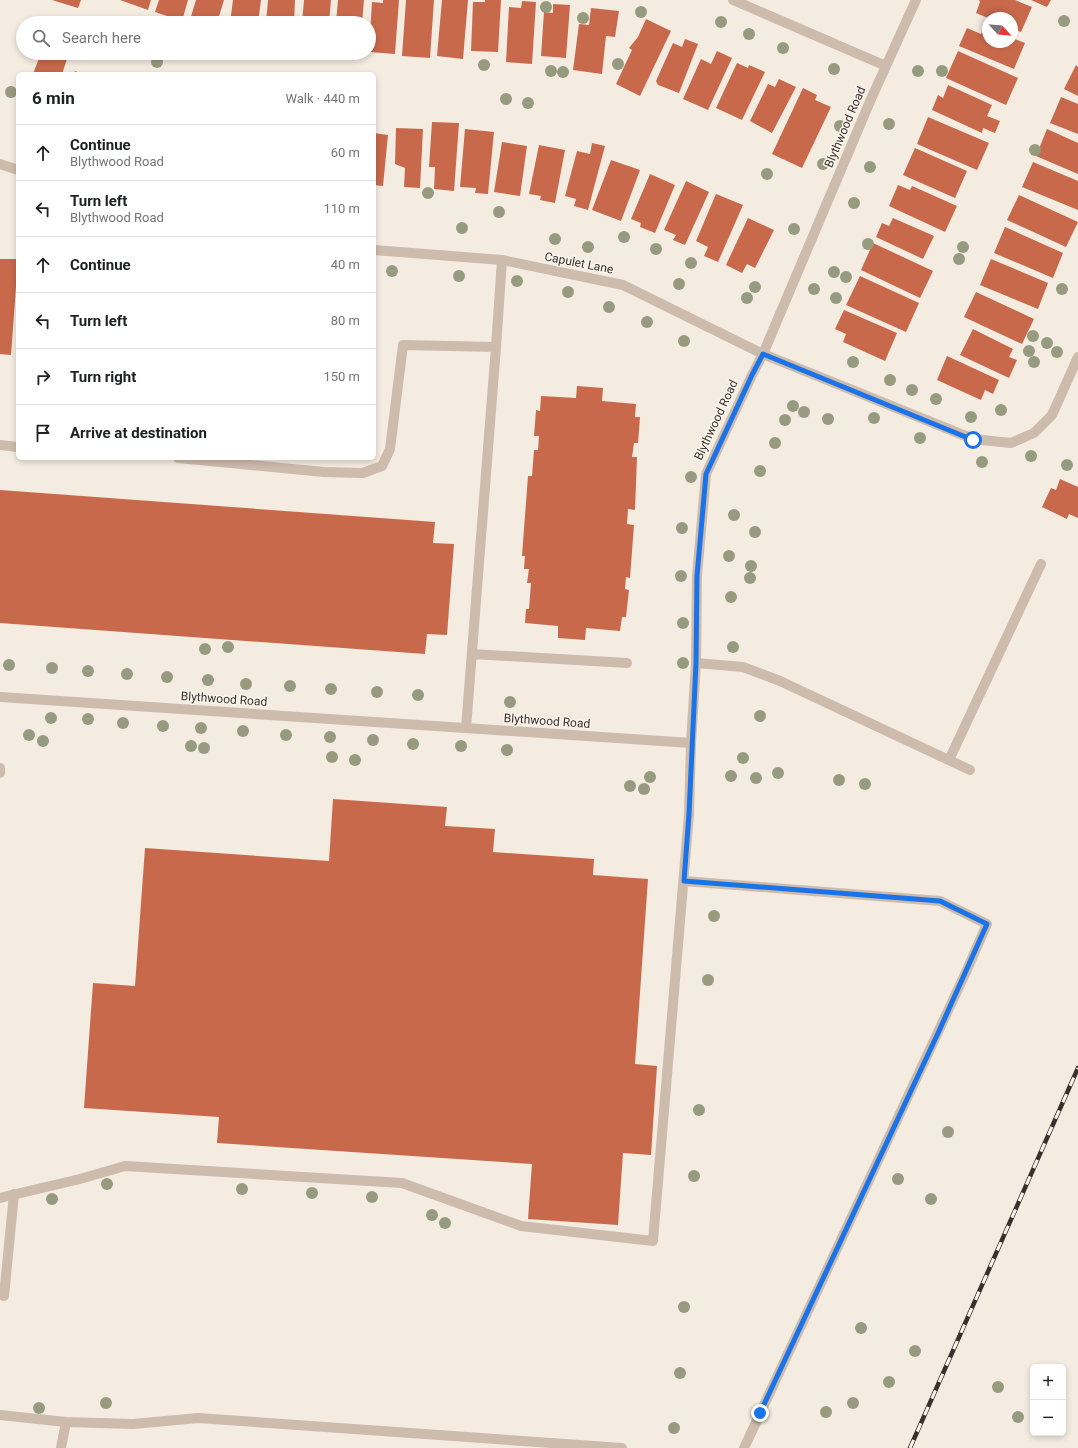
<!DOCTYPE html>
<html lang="en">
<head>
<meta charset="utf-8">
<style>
  body { margin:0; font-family:Roboto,sans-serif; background:#f6f6f6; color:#202124 }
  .controls { position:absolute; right:12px; bottom:12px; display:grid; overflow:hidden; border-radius:6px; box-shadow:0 2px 6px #0003 }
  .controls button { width:36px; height:36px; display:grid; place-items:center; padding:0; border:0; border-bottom:1px solid #e0e0e0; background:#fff; color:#202124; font:20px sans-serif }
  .compass { position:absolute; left:982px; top:12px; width:36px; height:36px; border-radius:50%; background:#fff; box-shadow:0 2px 6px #0003; rotate:116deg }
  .stop { position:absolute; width:12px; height:12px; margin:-9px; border:3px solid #1a73e8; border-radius:50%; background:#fff }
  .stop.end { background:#1a73e8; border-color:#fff; box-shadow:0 1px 4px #0008 }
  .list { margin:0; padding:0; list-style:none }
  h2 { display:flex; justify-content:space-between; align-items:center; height:52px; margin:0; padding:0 16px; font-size:17px }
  h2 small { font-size:13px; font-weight:400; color:#757577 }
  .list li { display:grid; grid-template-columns:26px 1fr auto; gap:12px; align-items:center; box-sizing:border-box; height:56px; padding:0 16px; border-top:1px solid #e0e0e0 }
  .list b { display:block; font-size:15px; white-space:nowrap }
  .list p { margin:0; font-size:13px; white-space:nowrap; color:#757577 }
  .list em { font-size:13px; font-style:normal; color:#757577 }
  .icon { flex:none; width:22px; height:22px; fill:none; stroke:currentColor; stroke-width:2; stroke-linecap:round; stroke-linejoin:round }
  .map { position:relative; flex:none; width:1078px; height:1448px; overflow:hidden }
  .search { position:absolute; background:#fff; box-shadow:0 2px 6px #0003; left:16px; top:16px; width:360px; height:44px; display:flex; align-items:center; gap:10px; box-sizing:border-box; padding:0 14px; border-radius:22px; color:#757577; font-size:15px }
  .panel { position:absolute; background:#fff; box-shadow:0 2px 6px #0003; left:16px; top:72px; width:360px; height:388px; border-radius:6px }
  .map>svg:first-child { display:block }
</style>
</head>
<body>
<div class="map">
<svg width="1078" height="1448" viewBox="0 0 1078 1448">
  <rect width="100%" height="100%" fill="#f4ebe1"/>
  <path fill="#c8694b" d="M52 0H81L78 8Z
    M120 0H151L148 10Z
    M159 0H188L182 21 155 12Z
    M196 0H224L217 23H189Z
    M233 0H261L258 23H230Z
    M268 0H295L294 23H266Z
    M304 0H331L329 23H302Z
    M338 0H364L362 23H336Z
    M383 0H399L395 54 369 52 372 2 383 3Z
    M406 0H434L430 58 402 56Z
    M442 0H468L463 59 437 56Z
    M485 0H501L498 52 471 51 473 2H485Z
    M979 0H1015L1032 7 1021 32 1012 29V18H988L976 13 980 2Z
    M1031 0H1051L1047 7Z
    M522 1 536 2 532 64 506 62 509 7 521 8Z
    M553 4 570 5 566 58 541 56 544 12 553 13Z
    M591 8 619 11 615 37 606 36 602 74 573 70 579 24 589 25Z
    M646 19 671 31 640 96 616 84 632 50 629 48 638 37Z
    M984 26 988 28V42H1012V38L1025 43 1014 69 959 46 967 28 981 34Z
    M685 39 698 44 679 93 658 85 656 81 673 43 682 47Z
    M717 51 732 58 708 110 683 99 701 59 711 64Z
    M958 51 1018 78 1006 105 946 78Z
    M41 53H50L67 59 62 74H33Z
    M737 63 748 68 749 65 765 72 742 120 716 108Z
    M1076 65 1078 67V96L1064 89Z
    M75 71 84 74H74Z
    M779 79 796 87 772 133 750 121 768 84 775 87Z
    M948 85 992 105 987 116 1000 121 995 133 983 128 982 133 932 110 938 95 943 98Z
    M803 88 817 95 815 100 831 107 802 168 772 154Z
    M1061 97 1078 104V134L1050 123Z
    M928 117 989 143 977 170 917 144Z
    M432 122 459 123 454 191 434 189 435 167H429Z
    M396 128 423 129 420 188 404 187 405 168 395 164Z
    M465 129 494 132 488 194 475 193 476 188 460 187Z
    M1047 129 1078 143V174L1036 156Z
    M374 133 388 135 383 186 374 185Z
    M502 142 527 146 520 196 494 192Z
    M592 143 605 146 588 210 574 206 576 199 565 196 577 151 590 154Z
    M539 145 565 150 555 203 540 200 541 196 529 194Z
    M915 148 967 171 955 198 903 175Z
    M611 160 640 170 621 221 592 210Z
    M1033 162 1078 181V210L1022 187Z
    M650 174 675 185 655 233 640 227 641 223 631 219Z
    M686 181 709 192 685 245 673 240 676 235 664 230Z
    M898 185 910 190 912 186 957 206 945 232 889 206Z
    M716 194 743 205 718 262 704 256 708 247 696 241Z
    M1019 195 1078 222 1066 247 1007 220Z
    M748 218 774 230 755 268 747 264 742 273 726 265Z
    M893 218 934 236 923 259 876 237 882 223 889 226Z
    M1005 227 1063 253 1053 278 994 253Z
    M873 243 933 271 920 298 861 270Z
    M0 259H18L11 355 0 354Z
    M991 259 1048 283 1038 309 980 285Z
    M860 276 919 303 906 332 846 305Z
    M976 292 1034 319 1022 344 964 317Z
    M844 310 897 333 885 361 843 342 846 334 835 329Z
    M973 329 1013 349 1009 357 1017 360 1009 378 960 355Z
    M947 356 999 380 993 394 985 390 981 400 937 380Z
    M577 386 603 388 602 401 636 404 635 417H640L638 443H634L632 457H637L635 510 628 509 627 524 634 525 630 578 626 577 625 589 629 590 626 617H622L620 631 586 628 585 640 558 638V626L525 623 526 609H529L531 583H527L529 569H524L525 556H522L528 476H532L534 450H538L539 436H534L536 410 540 411 541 396 576 398Z
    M1060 479 1078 487V518L1069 514 1067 519 1042 507 1051 488 1056 490Z
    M0 490 435 522 433 543 454 544 447 635 427 634 425 654 0 623Z
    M333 799 447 807 445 826 495 829 493 852 594 859 593 875 648 879 635 1064 657 1066 651 1155 623 1153 618 1225 528 1219 532 1164 217 1143 219 1117 84 1108 93 983 135 986 145 848 329 861Z"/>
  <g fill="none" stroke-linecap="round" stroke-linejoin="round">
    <path stroke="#cdbbac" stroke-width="10" d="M0 445 18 447
      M178 458 324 472 363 473 382 466 390 449 403 345 496 347 502 260
      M472 654 627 663
      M696 663 743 667 780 681 970 770
      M466 728 496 347
      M949 760 1041 564
      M0 768V773
      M684 881 940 901 987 924 966 972 744 1448
      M0 1198 80 1179 125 1166 402 1183 521 1226 653 1241 689 814 691 743
      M4 1296 14 1194
      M0 1415 66 1422 133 1424 198 1418 622 1448
      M61 1448 66 1422"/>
    <path stroke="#cdbbac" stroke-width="10" d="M733 0 886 66
      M0 164 18 170
      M374 250 502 260 623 285 763 354 973 439 1011 443 1034 433 1052 415 1078 357
      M0 697 691 743 696 663 697 576 706 474 752 375 763 354 871 99 916 0"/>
    <defs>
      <path id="rail" d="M910 1448 1078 1068"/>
    </defs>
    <use href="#rail" stroke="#3b302b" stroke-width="4.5"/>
    <use href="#rail" stroke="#fbf5ee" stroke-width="3" stroke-dasharray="9" stroke-linecap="butt"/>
  </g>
  <g fill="#969b7f">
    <circle cx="546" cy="7" r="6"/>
    <circle cx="641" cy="12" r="6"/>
    <circle cx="583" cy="18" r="6"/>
    <circle cx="1064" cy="21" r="6"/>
    <circle cx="721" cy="22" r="6"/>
    <circle cx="749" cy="34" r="6"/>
    <circle cx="783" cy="48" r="6"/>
    <circle cx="157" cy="62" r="6"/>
    <circle cx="618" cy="64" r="6"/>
    <circle cx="484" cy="65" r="6"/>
    <circle cx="834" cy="69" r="6"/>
    <circle cx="551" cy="71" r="6"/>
    <circle cx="918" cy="71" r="6"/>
    <circle cx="942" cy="71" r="6"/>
    <circle cx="563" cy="72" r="6"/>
    <circle cx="11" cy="92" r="6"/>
    <circle cx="506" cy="99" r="6"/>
    <circle cx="528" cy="103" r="6"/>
    <circle cx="889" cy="124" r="6"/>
    <circle cx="840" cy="126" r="6"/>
    <circle cx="1035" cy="150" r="6"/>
    <circle cx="823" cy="164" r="6"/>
    <circle cx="870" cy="167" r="6"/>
    <circle cx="767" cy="174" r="6"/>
    <circle cx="428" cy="193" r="6"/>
    <circle cx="854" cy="203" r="6"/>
    <circle cx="499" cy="212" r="6"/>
    <circle cx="462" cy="228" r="6"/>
    <circle cx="794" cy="229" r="6"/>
    <circle cx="624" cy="237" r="6"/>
    <circle cx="555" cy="239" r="6"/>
    <circle cx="868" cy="244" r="6"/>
    <circle cx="588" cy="247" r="6"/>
    <circle cx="963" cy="247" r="6"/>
    <circle cx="656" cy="249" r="6"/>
    <circle cx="959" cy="259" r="6"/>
    <circle cx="691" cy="263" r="6"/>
    <circle cx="392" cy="271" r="6"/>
    <circle cx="834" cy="272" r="6"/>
    <circle cx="459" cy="276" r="6"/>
    <circle cx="846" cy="277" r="6"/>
    <circle cx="517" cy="281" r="6"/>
    <circle cx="679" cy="284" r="6"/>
    <circle cx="755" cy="287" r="6"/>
    <circle cx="814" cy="289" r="6"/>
    <circle cx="1062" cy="289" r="6"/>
    <circle cx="568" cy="292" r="6"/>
    <circle cx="747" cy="298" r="6"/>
    <circle cx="836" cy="298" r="6"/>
    <circle cx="609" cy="307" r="6"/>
    <circle cx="647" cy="322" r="6"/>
    <circle cx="1033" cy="336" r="6"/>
    <circle cx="684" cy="341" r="6"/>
    <circle cx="1047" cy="343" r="6"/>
    <circle cx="1029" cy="351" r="6"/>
    <circle cx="1057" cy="352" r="6"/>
    <circle cx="853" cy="362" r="6"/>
    <circle cx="1034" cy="362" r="6"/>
    <circle cx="890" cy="380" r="6"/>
    <circle cx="912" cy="390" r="6"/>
    <circle cx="936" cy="399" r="6"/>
    <circle cx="793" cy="406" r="6"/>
    <circle cx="1001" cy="410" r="6"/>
    <circle cx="804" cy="412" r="6"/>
    <circle cx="971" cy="417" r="6"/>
    <circle cx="874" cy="418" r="6"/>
    <circle cx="828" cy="419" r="6"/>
    <circle cx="785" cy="420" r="6"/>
    <circle cx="920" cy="438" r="6"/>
    <circle cx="775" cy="443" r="6"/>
    <circle cx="1031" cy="456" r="6"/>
    <circle cx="982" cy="462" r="6"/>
    <circle cx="1067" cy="465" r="6"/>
    <circle cx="760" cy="471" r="6"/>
    <circle cx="691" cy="477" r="6"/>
    <circle cx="734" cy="515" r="6"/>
    <circle cx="682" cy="528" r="6"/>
    <circle cx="755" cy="532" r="6"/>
    <circle cx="729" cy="556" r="6"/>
    <circle cx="751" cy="566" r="6"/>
    <circle cx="681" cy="576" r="6"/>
    <circle cx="750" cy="578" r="6"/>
    <circle cx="731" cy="597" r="6"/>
    <circle cx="683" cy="623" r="6"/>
    <circle cx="228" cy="647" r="6"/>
    <circle cx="733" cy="647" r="6"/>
    <circle cx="205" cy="649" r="6"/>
    <circle cx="683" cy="663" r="6"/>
    <circle cx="9" cy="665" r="6"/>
    <circle cx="52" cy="668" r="6"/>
    <circle cx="88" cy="671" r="6"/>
    <circle cx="127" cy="674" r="6"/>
    <circle cx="167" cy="677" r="6"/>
    <circle cx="208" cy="680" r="6"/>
    <circle cx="246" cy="684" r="6"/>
    <circle cx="290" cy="686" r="6"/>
    <circle cx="331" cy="689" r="6"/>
    <circle cx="377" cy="692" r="6"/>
    <circle cx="418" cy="695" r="6"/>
    <circle cx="510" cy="702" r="6"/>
    <circle cx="760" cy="716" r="6"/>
    <circle cx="51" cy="718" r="6"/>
    <circle cx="88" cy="719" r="6"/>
    <circle cx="123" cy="723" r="6"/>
    <circle cx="163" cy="726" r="6"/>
    <circle cx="201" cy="728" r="6"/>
    <circle cx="243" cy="731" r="6"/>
    <circle cx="29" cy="735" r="6"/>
    <circle cx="286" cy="735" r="6"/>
    <circle cx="330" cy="737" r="6"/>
    <circle cx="373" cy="740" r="6"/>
    <circle cx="43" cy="741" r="6"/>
    <circle cx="413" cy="744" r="6"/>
    <circle cx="191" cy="746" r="6"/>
    <circle cx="461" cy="746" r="6"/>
    <circle cx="204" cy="748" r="6"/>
    <circle cx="507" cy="750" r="6"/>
    <circle cx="332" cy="757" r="6"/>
    <circle cx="743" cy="758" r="6"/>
    <circle cx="355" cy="760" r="6"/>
    <circle cx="778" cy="773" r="6"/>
    <circle cx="731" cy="776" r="6"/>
    <circle cx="650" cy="777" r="6"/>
    <circle cx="756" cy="778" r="6"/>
    <circle cx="839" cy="780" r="6"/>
    <circle cx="865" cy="784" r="6"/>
    <circle cx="630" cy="786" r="6"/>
    <circle cx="644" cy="789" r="6"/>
    <circle cx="714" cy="916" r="6"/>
    <circle cx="708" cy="980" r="6"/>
    <circle cx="699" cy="1110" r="6"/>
    <circle cx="948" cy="1132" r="6"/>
    <circle cx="694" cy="1176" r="6"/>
    <circle cx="898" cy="1179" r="6"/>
    <circle cx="107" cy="1184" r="6"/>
    <circle cx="242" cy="1189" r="6"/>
    <circle cx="312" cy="1193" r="6"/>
    <circle cx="372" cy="1197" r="6"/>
    <circle cx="52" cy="1199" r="6"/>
    <circle cx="931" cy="1199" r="6"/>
    <circle cx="432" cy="1215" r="6"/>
    <circle cx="445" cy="1223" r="6"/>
    <circle cx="684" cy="1307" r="6"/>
    <circle cx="861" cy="1328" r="6"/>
    <circle cx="915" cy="1351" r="6"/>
    <circle cx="680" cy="1373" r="6"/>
    <circle cx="889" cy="1382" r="6"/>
    <circle cx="998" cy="1387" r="6"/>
    <circle cx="106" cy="1403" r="6"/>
    <circle cx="853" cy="1403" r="6"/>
    <circle cx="39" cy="1408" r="6"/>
    <circle cx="826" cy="1412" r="6"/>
    <circle cx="1018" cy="1417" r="6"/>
    <circle cx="674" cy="1428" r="6"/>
  </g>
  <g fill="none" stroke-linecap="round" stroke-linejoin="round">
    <path stroke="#1a73e8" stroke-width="5" d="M760 1413 939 1031 987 924 940 901 684 881 689 814 696 663 697 576 706 474 752 375 763 354 973 440"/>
  </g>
  <g text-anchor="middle" stroke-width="3" stroke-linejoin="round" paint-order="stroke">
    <g font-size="12" fill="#3b302b" stroke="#fbf5ee">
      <text transform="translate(845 127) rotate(-67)" y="4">Blythwood Road</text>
      <text transform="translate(579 263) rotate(11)" y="4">Capulet Lane</text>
      <text transform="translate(716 420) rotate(-65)" y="4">Blythwood Road</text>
      <text transform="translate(224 699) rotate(4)" y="4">Blythwood Road</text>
      <text transform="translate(547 721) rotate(4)" y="4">Blythwood Road</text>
    </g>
  </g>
</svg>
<div class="controls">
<button>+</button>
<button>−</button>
</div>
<svg class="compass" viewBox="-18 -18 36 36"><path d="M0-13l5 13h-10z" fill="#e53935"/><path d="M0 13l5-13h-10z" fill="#757577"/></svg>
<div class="stop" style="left:973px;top:440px"></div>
<div class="stop end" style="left:760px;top:1413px"></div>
<div class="search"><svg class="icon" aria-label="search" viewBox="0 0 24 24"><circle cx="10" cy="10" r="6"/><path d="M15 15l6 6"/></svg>Search here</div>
<section class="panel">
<h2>6 min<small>Walk · 440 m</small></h2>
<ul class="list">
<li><svg class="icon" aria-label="ahead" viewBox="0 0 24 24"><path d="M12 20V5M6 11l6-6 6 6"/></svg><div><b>Continue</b><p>Blythwood Road</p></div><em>60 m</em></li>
<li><svg class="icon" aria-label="left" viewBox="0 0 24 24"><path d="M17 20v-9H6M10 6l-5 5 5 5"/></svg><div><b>Turn left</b><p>Blythwood Road</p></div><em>110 m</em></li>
<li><svg class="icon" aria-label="ahead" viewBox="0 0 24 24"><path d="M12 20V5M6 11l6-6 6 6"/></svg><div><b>Continue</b></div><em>40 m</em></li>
<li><svg class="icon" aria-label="left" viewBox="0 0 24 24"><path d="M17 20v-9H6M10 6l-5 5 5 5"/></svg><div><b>Turn left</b></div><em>80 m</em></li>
<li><svg class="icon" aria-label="right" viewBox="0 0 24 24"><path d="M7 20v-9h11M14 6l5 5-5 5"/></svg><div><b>Turn right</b></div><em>150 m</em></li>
<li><svg class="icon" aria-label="arrive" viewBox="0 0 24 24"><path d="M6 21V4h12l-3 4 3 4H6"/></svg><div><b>Arrive at destination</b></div></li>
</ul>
</section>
</div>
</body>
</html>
